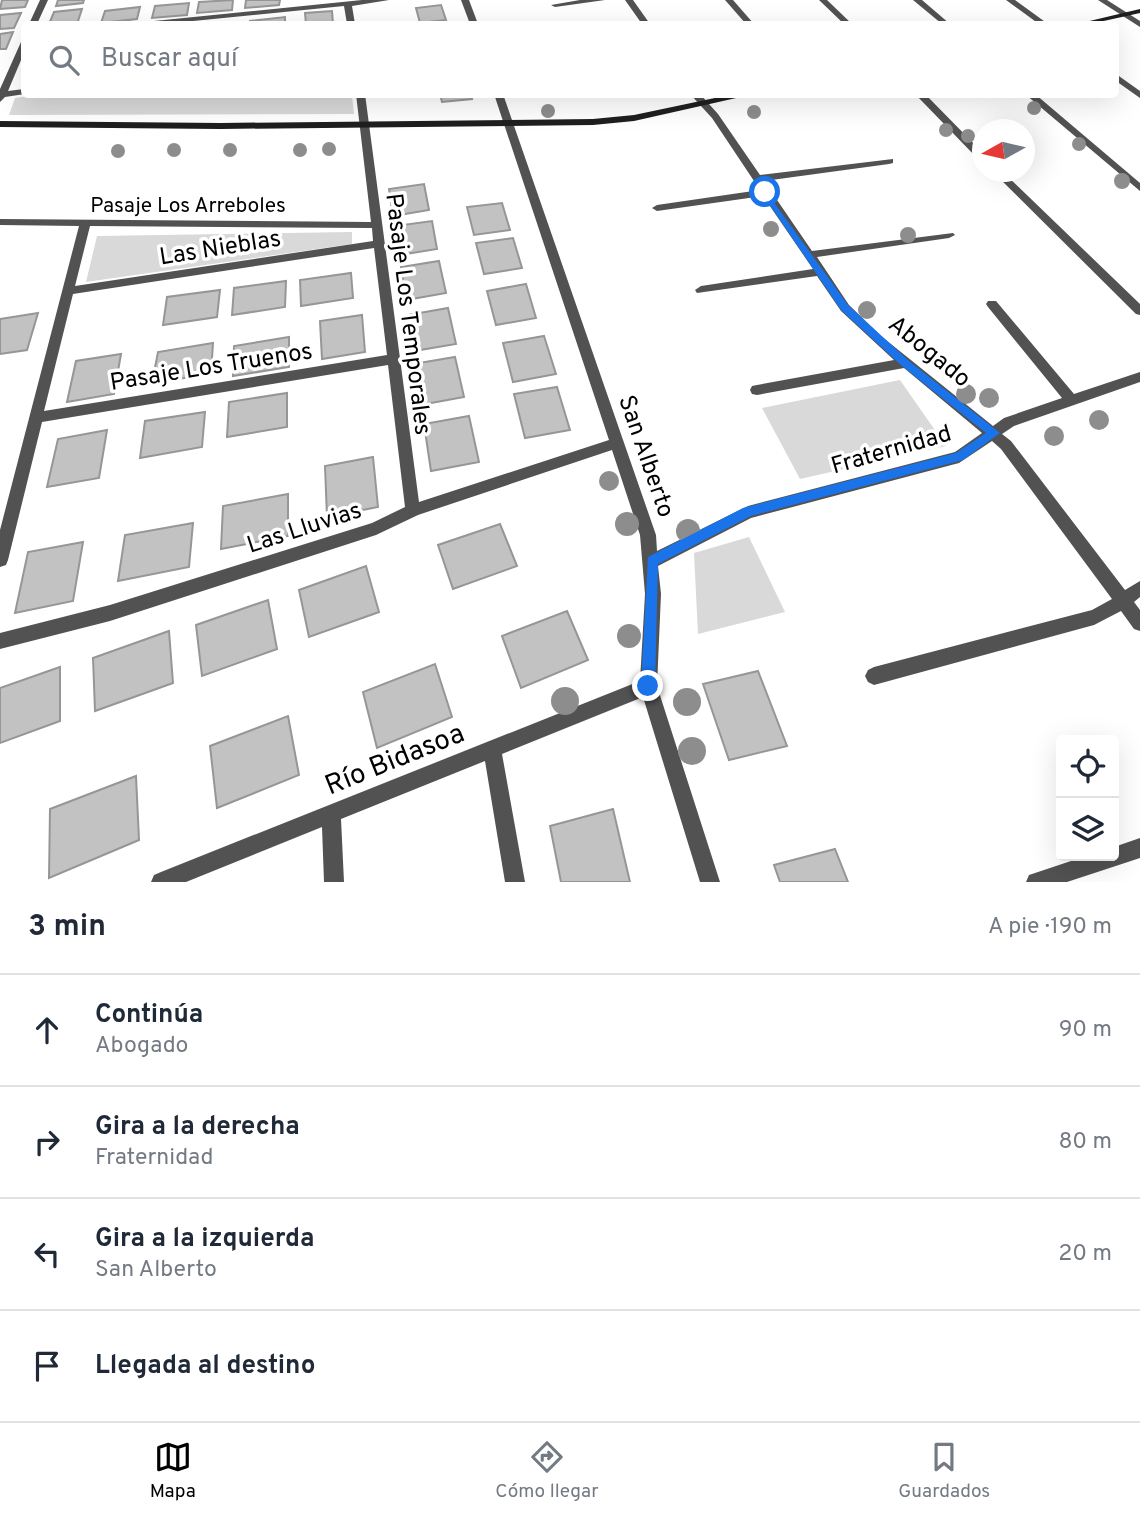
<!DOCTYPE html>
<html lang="es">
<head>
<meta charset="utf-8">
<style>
  body { margin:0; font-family:Overpass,sans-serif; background:#f6f6f7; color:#1f2937 }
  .controls { position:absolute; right:21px; bottom:21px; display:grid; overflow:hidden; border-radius:7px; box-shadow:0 7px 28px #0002 }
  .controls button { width:63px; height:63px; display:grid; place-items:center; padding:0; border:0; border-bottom:2px solid #e0e1e3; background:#fff; color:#1f2937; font:35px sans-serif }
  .compass { position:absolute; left:972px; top:119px; width:63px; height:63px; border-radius:50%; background:#fff; box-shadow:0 7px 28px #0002; rotate:262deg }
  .stop { position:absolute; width:21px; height:21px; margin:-16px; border:5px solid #1a73e8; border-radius:50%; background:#fff }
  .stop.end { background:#1a73e8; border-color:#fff; box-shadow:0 2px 7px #0008 }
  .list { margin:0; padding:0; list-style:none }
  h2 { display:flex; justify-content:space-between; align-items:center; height:91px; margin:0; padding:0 28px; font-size:30px }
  h2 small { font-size:23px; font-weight:400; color:#747a83 }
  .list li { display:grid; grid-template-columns:46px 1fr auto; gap:21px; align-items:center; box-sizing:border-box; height:112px; padding:0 28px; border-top:2px solid #e0e1e3 }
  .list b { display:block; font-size:26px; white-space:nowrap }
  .list p { margin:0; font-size:23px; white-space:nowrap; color:#747a83 }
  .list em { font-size:23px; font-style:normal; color:#747a83 }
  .icon { flex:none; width:38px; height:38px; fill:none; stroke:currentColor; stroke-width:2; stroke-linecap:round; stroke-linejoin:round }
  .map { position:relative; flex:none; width:1140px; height:882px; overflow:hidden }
  .search { position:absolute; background:#fff; box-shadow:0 7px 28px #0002; left:21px; right:21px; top:21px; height:77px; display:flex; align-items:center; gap:18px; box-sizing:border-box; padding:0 24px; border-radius:7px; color:#747a83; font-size:26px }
  .sheet { height:539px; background:#fff }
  nav { display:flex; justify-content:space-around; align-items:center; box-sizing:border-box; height:98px; border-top:2px solid #e0e1e3; background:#fff; font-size:19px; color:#747a83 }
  nav a { display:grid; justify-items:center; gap:4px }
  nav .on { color:#000 }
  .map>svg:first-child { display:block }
</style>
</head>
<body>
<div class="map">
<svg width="1140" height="882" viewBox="0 0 1140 882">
  <rect width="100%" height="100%" fill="#fff"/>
  <path fill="#d9d9d9" d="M44 94 352 95 354 114 9 115 15 98Z
    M352 232V244L86 282 97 236Z
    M900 380 946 446 800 479 762 408Z
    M749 537 785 612 698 634 694 553Z"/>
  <path fill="#c2c2c2" stroke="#969696" stroke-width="2" d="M2 0H28L25 7 0 9Z
    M58 0H84L83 3 56 6Z
    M233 0 232 10 197 13 199 2Z
    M246 0H280L279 5 245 8Z
    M189 3 187 15 152 18 155 6Z
    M441 5 446 20 420 23 416 8Z
    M140 7 137 19 101 23 105 11Z
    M82 9 77 24H49L54 12Z
    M332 11 333 24H306L305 13Z
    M21 13 14 28 0 29V15Z
    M285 17V24H250V21Z
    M13 32 6 49H0V34Z
    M440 94H471L472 99 442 102Z
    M424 184 429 210 393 216 389 189Z
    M502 203 510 230 474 235 467 207Z
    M432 221 437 249 400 255 395 226Z
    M513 238 522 268 484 274 476 243Z
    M439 261 446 293 406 300 401 267Z
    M351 273 353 298 301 306 300 280Z
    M286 281 285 307 232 315 234 288Z
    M526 284 536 318 496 325 487 291Z
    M220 290 217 317 163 325 167 297Z
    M448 308 456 344 414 351 408 315Z
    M38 313 27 350 0 354V319Z
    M362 315 365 352 322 359 320 321Z
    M544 336 556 374 513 382 503 343Z
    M289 337V367L233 376 234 346Z
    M213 343 211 374 152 383 158 352Z
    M121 354 114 394 67 402 76 361Z
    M455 357 464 397 420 405 413 364Z
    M557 387 570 430 525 438 514 394Z
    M287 393V427L227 437 229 402Z
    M205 412 202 447 140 458 145 421Z
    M469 416 479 462 431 471 424 424Z
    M107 430 99 478 47 487 58 439Z
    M373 457 378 507 327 517 325 466Z
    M288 494V536L221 549 223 506Z
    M193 523 189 567 118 581 125 535Z
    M500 524 517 566 453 589 438 545Z
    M83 542 73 601 15 613 28 552Z
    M366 566 379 612 309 637 299 590Z
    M268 600 277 649 202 676 196 625Z
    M567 611 588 660 521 688 502 636Z
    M169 631 173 683 95 711 93 658Z
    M435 664 452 717 377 748 363 692Z
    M60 667V721L0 743V688Z
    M758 671 787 746 729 760 703 684Z
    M288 716 299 775 217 808 210 746Z
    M136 776 139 840 49 878 50 809Z
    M613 809 630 882H561L550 826Z
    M835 849 848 882H780L774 865Z"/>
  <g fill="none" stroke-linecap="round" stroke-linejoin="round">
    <path fill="#525252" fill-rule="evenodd" d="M40 0H48L37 24H29Z
      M362 0H389L352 6 355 24H347L344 6 163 24H140L144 22Z
      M461 0H469L478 24H470Z
      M580 0H605L555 7 551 5Z
      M625 0H633L650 24H642Z
      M725 0H733L754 24H746Z
      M819 0H827L852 24H844Z
      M913 0H922L950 24H942Z
      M1006 0H1015L1048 24H1039Z
      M1098 0H1107L1140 21V27Z
      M21 42H24V53L8 91 24 89 25 94 5 97 0 102V89Z
      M1116 74 1140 91V98L1116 81Z
      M356 94H365L419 502 609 440 494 94H503L656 535 657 551 748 506 955 452 982 433 904 368 757 395 752 394 750 390 752 386 757 385 894 360 841 311 817 276 697 293 695 290 701 286 813 269 763 196 657 211 652 208 657 205 760 190 712 118 690 94H700L718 114 760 175 893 159V163L889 164 764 181 812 251 953 233 955 235 949 238 817 257 849 305 881 336 993 426 1004 418 1062 398 988 307 986 304 988 301H996L1074 394 1140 372V382L1014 426 1002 434 1011 441 1125 590 1140 581V597L1134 602 1140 610V631L1134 629 1121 611 1094 625 874 685 868 682 865 676 868 670 874 667 1092 610 1112 599 1001 449 992 441 959 463 751 518 658 566 661 594 657 686 720 882H700L643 697 502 754 525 882H505L485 761 341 819 344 882H324L322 827 186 882H151L154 875 161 872 640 681 645 594 640 535 612 450 418 515 376 535 110 621 0 649V633L110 605 372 523 405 507 388 365 42 422 8 560 6 565 0 567V530L79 226 0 225V219L371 222ZM90 226 372 228 373 241 75 286ZM374 248 387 355 44 411 73 294Z
      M915 94H925L982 152V160L978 159Z
      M1025 94H1035L1140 183V191Z
      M993 172H1003L1140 304V315L1136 314Z
      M1140 838V858L1067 882H1026L1029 875 1086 856H1114V847Z"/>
    <path fill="#1f1f1f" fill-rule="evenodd" d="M1140 9V13L1090 24H1077Z
      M734 94H754L634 121 593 125 221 129 0 127V121L221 123 593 119 634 115Z"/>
  </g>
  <g fill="#8d8d8d">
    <circle cx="1034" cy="108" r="7"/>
    <circle cx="548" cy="111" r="7"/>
    <circle cx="754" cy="112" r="7"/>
    <circle cx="946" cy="130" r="7"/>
    <circle cx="968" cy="136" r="7"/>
    <circle cx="1079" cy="144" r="7"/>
    <circle cx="329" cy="149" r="7"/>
    <circle cx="174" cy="150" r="7"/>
    <circle cx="230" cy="150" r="7"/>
    <circle cx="300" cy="150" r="7"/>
    <circle cx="118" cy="151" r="7"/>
    <circle cx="1122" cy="181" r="8"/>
    <circle cx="771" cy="229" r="8"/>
    <circle cx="908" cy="235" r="8"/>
    <circle cx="867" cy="310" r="9"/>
    <circle cx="966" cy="394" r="10"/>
    <circle cx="989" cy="398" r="10"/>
    <circle cx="1099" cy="420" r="10"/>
    <circle cx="1054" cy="436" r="10"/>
    <circle cx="609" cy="481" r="10"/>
    <circle cx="627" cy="524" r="12"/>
    <circle cx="688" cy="531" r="12"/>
    <circle cx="629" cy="636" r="12"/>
    <circle cx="565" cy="701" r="14"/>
    <circle cx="687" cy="702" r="14"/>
    <circle cx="692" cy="751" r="14"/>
  </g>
  <path fill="#1a73e8" d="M765 190 848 305 909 361 1000 433 963 460 751 516 658 564 655 686 648 693 641 686 648 557 743 508 956 453 986 433 902 366 841 310 761 192Z"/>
  <g text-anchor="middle" stroke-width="7" stroke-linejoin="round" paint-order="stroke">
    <g font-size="21" fill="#000" stroke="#fff">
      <text x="188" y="212">Pasaje Los Arreboles</text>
    </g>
    <g font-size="24" fill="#000" stroke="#fff">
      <text transform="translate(220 247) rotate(-9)" y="8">Las Nieblas</text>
      <text transform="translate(409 314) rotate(83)" y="8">Pasaje Los Temporales</text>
      <text transform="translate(930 351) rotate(39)" y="8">Abogado</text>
      <text transform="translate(211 366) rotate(-9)" y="8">Pasaje Los Truenos</text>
      <text transform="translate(891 449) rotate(-16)" y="8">Fraternidad</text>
      <text transform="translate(647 456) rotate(71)" y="8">San Alberto</text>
      <text transform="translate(304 527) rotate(-18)" y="8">Las Lluvias</text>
    </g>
    <g font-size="28" fill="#000" stroke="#fff">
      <text transform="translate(394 758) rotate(-22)" y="10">Río Bidasoa</text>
    </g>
  </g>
</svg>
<div class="controls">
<button><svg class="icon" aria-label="locate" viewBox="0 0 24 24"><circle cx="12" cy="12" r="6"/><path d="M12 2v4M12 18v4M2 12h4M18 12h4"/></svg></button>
<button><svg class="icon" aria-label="layers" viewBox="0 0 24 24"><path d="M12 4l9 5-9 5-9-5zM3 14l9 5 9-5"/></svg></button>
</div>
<svg class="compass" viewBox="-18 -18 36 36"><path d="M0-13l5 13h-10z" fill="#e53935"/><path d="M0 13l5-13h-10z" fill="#747a83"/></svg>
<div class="stop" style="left:765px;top:192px"></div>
<div class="stop end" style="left:648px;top:686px"></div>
<div class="search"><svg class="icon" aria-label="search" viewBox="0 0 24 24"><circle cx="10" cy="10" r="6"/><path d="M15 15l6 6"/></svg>Buscar aquí</div>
</div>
<section class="sheet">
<h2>3 min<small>A pie · 190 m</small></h2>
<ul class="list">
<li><svg class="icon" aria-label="ahead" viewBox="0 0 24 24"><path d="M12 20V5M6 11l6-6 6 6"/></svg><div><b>Continúa</b><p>Abogado</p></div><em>90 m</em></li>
<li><svg class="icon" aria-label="right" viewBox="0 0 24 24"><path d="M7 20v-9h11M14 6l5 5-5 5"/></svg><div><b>Gira a la derecha</b><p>Fraternidad</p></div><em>80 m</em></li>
<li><svg class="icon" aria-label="left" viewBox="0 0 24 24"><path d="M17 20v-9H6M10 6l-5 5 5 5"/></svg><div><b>Gira a la izquierda</b><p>San Alberto</p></div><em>20 m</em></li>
<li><svg class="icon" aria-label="arrive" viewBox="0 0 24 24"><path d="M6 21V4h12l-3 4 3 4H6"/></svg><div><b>Llegada al destino</b></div></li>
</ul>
</section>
<nav>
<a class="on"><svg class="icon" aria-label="map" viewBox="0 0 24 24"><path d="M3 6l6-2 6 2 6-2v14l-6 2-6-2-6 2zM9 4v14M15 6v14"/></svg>Mapa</a>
<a><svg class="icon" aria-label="directions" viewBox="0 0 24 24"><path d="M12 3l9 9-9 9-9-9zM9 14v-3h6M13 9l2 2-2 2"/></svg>Cómo llegar</a>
<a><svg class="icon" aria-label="saved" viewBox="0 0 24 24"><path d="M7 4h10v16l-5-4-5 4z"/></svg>Guardados</a>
</nav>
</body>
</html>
